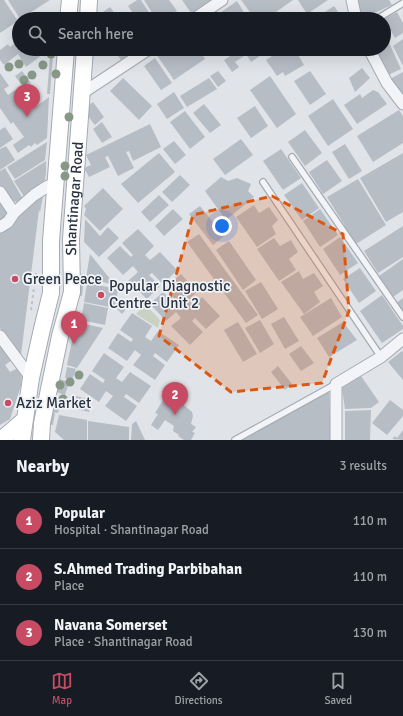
<!DOCTYPE html>
<html lang="en">
<head>
<meta charset="utf-8">
<style>
  body { margin:0; font-family:Signika,sans-serif; background:#242831; color:#f1f3f6 }
  .you { position:absolute; left:222px; top:226px; width:14px; height:14px; margin:-10px; border:3px solid #fff; border-radius:50%; background:#1a73e8; box-shadow:0 0 0 6px #1a73e833 }
  .badge { display:grid; place-items:center; width:26px; height:26px; border-radius:50%; background:#c84b64; color:#fff; font-size:13px; font-weight:700 }
  .pin { position:absolute; translate:-50% -33px; filter:drop-shadow(0 1px 2px #0008) }
  .pin::after { content:''; position:absolute; top:21px; width:14px; height:12px; background:inherit; clip-path:polygon(0 0,100% 0,50% 100%) }
  .list { margin:0; padding:0; list-style:none }
  h2 { display:flex; justify-content:space-between; align-items:center; height:52px; margin:0; padding:0 16px; font-size:17px }
  h2 small { font-size:13px; font-weight:400; color:#9ea1a6 }
  .list li { display:grid; grid-template-columns:26px 1fr auto; gap:12px; align-items:center; box-sizing:border-box; height:56px; padding:0 16px; border-top:1px solid #363941 }
  .list b { display:block; font-size:15px; white-space:nowrap }
  .list p { margin:0; font-size:13px; white-space:nowrap; color:#9ea1a6 }
  .list em { font-size:13px; font-style:normal; color:#9ea1a6 }
  .icon { flex:none; width:22px; height:22px; fill:none; stroke:currentColor; stroke-width:2; stroke-linecap:round; stroke-linejoin:round }
  .map { position:relative; flex:none; width:403px; height:440px; overflow:hidden }
  .search { position:absolute; background:#171b24; box-shadow:0 4px 16px #0002; left:12px; right:12px; top:12px; height:44px; display:flex; align-items:center; gap:10px; box-sizing:border-box; padding:0 14px; border-radius:22px; color:#9ea1a6; font-size:15px }
  .sheet { height:220px; background:#171b24 }
  nav { display:flex; justify-content:space-around; align-items:center; box-sizing:border-box; height:56px; border-top:1px solid #363941; background:#171b24; font-size:11px; color:#9ea1a6 }
  nav a { display:grid; justify-items:center; gap:2px }
  nav .on { color:#c84b64 }
  .map>svg:first-child { display:block }
</style>
</head>
<body>
<div class="map">
<svg width="403" height="440" viewBox="0 0 403 440">
  <rect width="100%" height="100%" fill="#e0e4e8"/>
  <path fill="#c7d2c2" d="M145 304 160 320 158 328 136 314Z"/>
  <path fill="#b7bdc5" d="M0 0H4L18 21 0 33Z
    M8 0H50L20 19Z
    M137 0H141L153 19H137L128 6Z
    M144 0H169L177 11 164 19H156Z
    M182 0H218L194 17Z
    M241 0H293L266 19H255Z
    M298 0H328L307 14Z
    M355 0H389L392 5 361 19Z
    M237 1 248 19H211Z
    M334 6 343 19H314Z
    M110 7 119 19H93Z
    M397 12 403 23V33L395 38 384 19Z
    M387 38 401 69 386 76 374 49H384V40Z
    M403 39V66L393 46Z
    M19 40V49H45L46 52 26 67 18 54 4 65 0 60V50L8 44 10 47Z
    M113 49H137L121 60Z
    M164 49H199L205 59 174 80 156 54Z
    M243 49H261L264 53 251 62Z
    M290 49H295L304 65 285 76 283 72 277 76 266 60 280 51 281 54Z
    M335 49H348L339 55Z
    M240 50 244 56 235 62 239 67 232 72 224 60Z
    M50 56H53L50 94H47Z
    M155 58 172 83 161 90 144 66Z
    M362 68 370 78 355 92 349 78Z
    M22 71 31 83 24 88 15 76Z
    M218 71 226 81 218 87 210 76Z
    M310 71 326 94 310 105 294 81Z
    M403 72V98L390 79Z
    M0 73 9 86 4 89 8 95 15 90 30 111 49 97 47 138 37 145 35 143 31 147 29 145 18 153 13 145 24 137 13 122 11 124 0 108Z
    M270 76 296 114 277 128 250 90Z
    M123 78 152 106 139 120 110 91Z
    M209 78 217 89 187 107 180 96Z
    M373 90 378 92 387 104 357 124 344 105 360 94 362 98Z
    M174 92 184 108 167 119 157 104Z
    M333 99 353 129 328 146 308 116Z
    M93 102 104 117 95 125 83 110Z
    M204 104 221 125 210 133 193 113Z
    M255 106 268 126 251 138 237 118Z
    M399 110 403 116V143L373 162 357 136Z
    M185 111 205 137 190 149 170 122Z
    M102 122 112 137 102 143 93 129Z
    M150 124 161 147 133 161 129 151 126 152 134 168 118 176 108 156 105 157 110 167 89 177 84 168 91 165 86 155Z
    M5 127 13 139 0 148V130Z
    M305 130 322 153 305 166 288 142Z
    M241 139 253 155 225 175 213 159Z
    M174 141 186 155 175 164 163 149Z
    M47 142 45 160 15 179 7 167Z
    M345 144 362 171 349 179 332 152Z
    M6 146 15 160 0 170V149Z
    M281 149 301 178 283 190 263 161Z
    M159 153 175 172 138 203 121 184Z
    M403 153V212L386 222 360 178Z
    M327 160 342 181 323 194 309 172Z
    M46 161V173L44 186 25 198 14 181Z
    M5 168 23 199 17 202 12 201 0 188V171Z
    M180 175 190 185 172 202 162 192Z
    M221 177 228 181 237 178 251 184 248 191 254 197 226 220 205 191Z
    M358 179 386 225 356 244 327 197Z
    M302 183 319 208 302 220 284 195Z
    M103 188 123 209 100 231 84 215 86 209 84 206Z
    M44 191 40 212 39 210 21 355 16 353 0 328V230Z
    M159 195 169 205 150 222 141 212Z
    M0 200 10 214 0 226Z
    M254 205 259 213 269 207 278 220 272 226 276 234 257 247 236 217Z
    M200 206 224 236 213 245 189 214Z
    M173 209 183 219 164 236 155 226Z
    M320 209 338 235 320 247 303 221Z
    M85 219 100 236 108 227 119 238 99 257 84 242Z
    M403 226V257L378 273 364 251Z
    M138 229 154 246 145 255 150 260 160 252 177 270 163 284 152 273 149 275 160 286 147 299 128 281 138 272 133 266 123 275 107 258 120 246 131 257 133 255 122 243Z
    M199 234 258 315 246 323 187 242Z
    M340 237 358 263 340 275 323 249Z
    M274 238 280 246 291 240 298 252 289 259 296 270 279 281 257 249Z
    M229 241 256 280 243 290 216 250Z
    M90 254 115 285 86 278Z
    M403 259V290L393 297 379 276Z
    M360 268 376 291 359 303 343 279Z
    M299 271 303 279 314 273 323 286 314 292 320 302 304 314 281 282Z
    M76 274 84 275 82 296 74 295Z
    M181 274 197 292 188 300 193 306 202 297 220 316 206 329 195 318 192 321 203 332 190 345 171 326 181 318 176 312 166 321 150 304 163 292 174 303 176 300 165 289Z
    M261 282 278 309 262 319 245 291Z
    M87 283 118 289 115 308 84 302Z
    M382 295 403 326V329L382 343 360 311Z
    M331 298 342 317 313 336 300 317Z
    M403 298V312L396 303Z
    M84 303 108 308 105 325 81 320Z
    M122 303 128 307 122 314 117 309Z
    M132 313 152 326 145 337 151 341 158 331 179 345 167 362 155 353 153 356 165 365 155 380 133 365 141 355 135 350 127 361 108 348 118 333 131 342 133 339 120 330Z
    M284 317 299 341 285 349 271 324Z
    M260 320 274 344 260 353 245 328Z
    M76 322 103 328 77 368 67 365Z
    M238 322 257 354 243 362 224 330Z
    M343 322 357 340 329 357 317 338Z
    M0 345 12 360 5 365 10 372 18 368 22 375 21 386 10 419 0 425Z
    M301 346 314 363 301 371 289 354Z
    M402 351 403 352V380L388 362Z
    M104 353 124 367 116 378 122 382 130 372 151 386 139 403 126 394 124 397 137 406 126 421 105 406 113 396 106 391 99 402 80 389 90 374 103 383 105 380 92 371Z
    M278 366 292 384 285 390 271 372Z
    M67 367 76 369 72 380 65 378Z
    M361 376 379 402 371 408 345 409 342 388Z
    M56 378 69 382 65 395 51 390Z
    M170 389 182 397 179 401 192 412 193 416 191 424 196 427 192 432 195 433 191 440H184L178 436 179 435 173 431 174 426 165 420 158 430 151 425 158 414 155 413Z
    M329 392 331 440H242Z
    M76 396 91 400 89 412 72 408Z
    M49 399 60 401 58 413 47 411Z
    M390 400 403 410V416L387 435 372 423Z
    M371 410 370 440H345V411Z
    M46 412 55 413 53 425 44 423Z
    M59 415 87 420V440H64L55 432Z
    M88 421 129 427V440H88Z
    M136 421 145 440H131L132 424Z
    M403 430V440L392 439 395 436 397 438Z"/>
  <g fill="none" stroke-linecap="round" stroke-linejoin="round">
    <defs>
      <path id="service" d="M377 19 403 3
        M292 157 403 317
        M263 182 381 357
        M235 440 336 384"/>
      <path id="minor" d="M352 0 356 19
        M194 19 222 0
        M369 49 387 83 403 104
        M81 94 149 49
        M0 192 14 213 34 195 48 186 56 187
        M0 227 8 222 14 213
        M0 336 31 378
        M336 440V384L381 357 403 339"/>
      <g id="secondary">
        <path d="M68 19 70 0"/>
        <path d="M88 19 89 0"/>
        <path d="M1 440 24 420"/>
        <path d="M22 440 31 378 42 329 51 293V241L66 49"/>
        <path id="s1" d="M41 440 42 423 60 336 72 292 71 239 85 49"/>
      </g>
    </defs>
    <use href="#service" stroke="#a5abb2" stroke-width="8"/>
    <use href="#minor" stroke="#a5abb2" stroke-width="13"/>
    <use href="#secondary" stroke="#a5abb2" stroke-width="18"/>
    <path stroke="#bec2c7" stroke-width="2" stroke-dasharray="3 3" stroke-linecap="butt" d="M31 310 36 273"/>
    <use href="#service" stroke="#f3f4f7" stroke-width="5.5"/>
    <use href="#minor" stroke="#f3f4f7" stroke-width="11"/>
    <use href="#secondary" stroke="#fff" stroke-width="16"/>
  </g>
  <g fill="#889887">
    <circle cx="51" cy="54" r="4.5"/>
    <circle cx="19" cy="64" r="4.5"/>
    <circle cx="43" cy="65" r="4.5"/>
    <circle cx="9" cy="67" r="4.5"/>
    <circle cx="56" cy="74" r="4.5"/>
    <circle cx="32" cy="75" r="4.5"/>
    <circle cx="24" cy="80" r="4.5"/>
    <circle cx="69" cy="117" r="4.5"/>
    <circle cx="65" cy="166" r="4.5"/>
    <circle cx="65" cy="176" r="4.5"/>
    <circle cx="79" cy="375" r="4.5"/>
    <circle cx="70" cy="382" r="4.5"/>
    <circle cx="60" cy="385" r="4.5"/>
    <circle cx="63" cy="399" r="4.5"/>
  </g>
  <path fill="#de570f" fill-opacity="0.2" stroke="#de570f" stroke-width="3" stroke-dasharray="8 5" stroke-linejoin="round" d="M272 196 343 234 349 311 322 383 231 392 159 336 193 215Z"/>
  <g fill="#c84b64" stroke="#eff2f6" stroke-width="1.5">
    <circle cx="15" cy="279" r="4"/>
    <circle cx="101" cy="295" r="4"/>
    <circle cx="8" cy="403" r="4"/>
  </g>
  <g text-anchor="middle" stroke-width="3.5" stroke-linejoin="round" paint-order="stroke">
    <g font-size="15" fill="#29323f" stroke="#eff2f6">
      <text dy="5" stroke="none"><textPath href="#s1" startOffset="245">Shantinagar Road</textPath></text>
    </g>
    <g font-size="15" fill="#29323f" stroke="#eff2f6" text-anchor="start">
      <text x="23" y="284">Green Peace</text>
      <text x="109" y="291">Popular Diagnostic<tspan x="109" dy="17">Centre- Unit 2</tspan></text>
      <text x="16" y="408">Aziz Market</text>
    </g>
  </g>
</svg>
<div class="you"></div>
<div class="pin badge" style="left:74px;top:344px">1</div>
<div class="pin badge" style="left:175px;top:415px">2</div>
<div class="pin badge" style="left:27px;top:117px">3</div>
<div class="search"><svg class="icon" aria-label="search" viewBox="0 0 24 24"><circle cx="10" cy="10" r="6"/><path d="M15 15l6 6"/></svg>Search here</div>
</div>
<section class="sheet">
<h2>Nearby<small>3 results</small></h2>
<ul class="list">
<li><span class="badge">1</span><div><b>Popular</b><p>Hospital · Shantinagar Road</p></div><em>110 m</em></li>
<li><span class="badge">2</span><div><b>S.Ahmed Trading Parbibahan</b><p>Place</p></div><em>110 m</em></li>
<li><span class="badge">3</span><div><b>Navana Somerset</b><p>Place · Shantinagar Road</p></div><em>130 m</em></li>
</ul>
</section>
<nav>
<a class="on"><svg class="icon" aria-label="map" viewBox="0 0 24 24"><path d="M3 6l6-2 6 2 6-2v14l-6 2-6-2-6 2zM9 4v14M15 6v14"/></svg>Map</a>
<a><svg class="icon" aria-label="directions" viewBox="0 0 24 24"><path d="M12 3l9 9-9 9-9-9zM9 14v-3h6M13 9l2 2-2 2"/></svg>Directions</a>
<a><svg class="icon" aria-label="saved" viewBox="0 0 24 24"><path d="M7 4h10v16l-5-4-5 4z"/></svg>Saved</a>
</nav>
</body>
</html>
